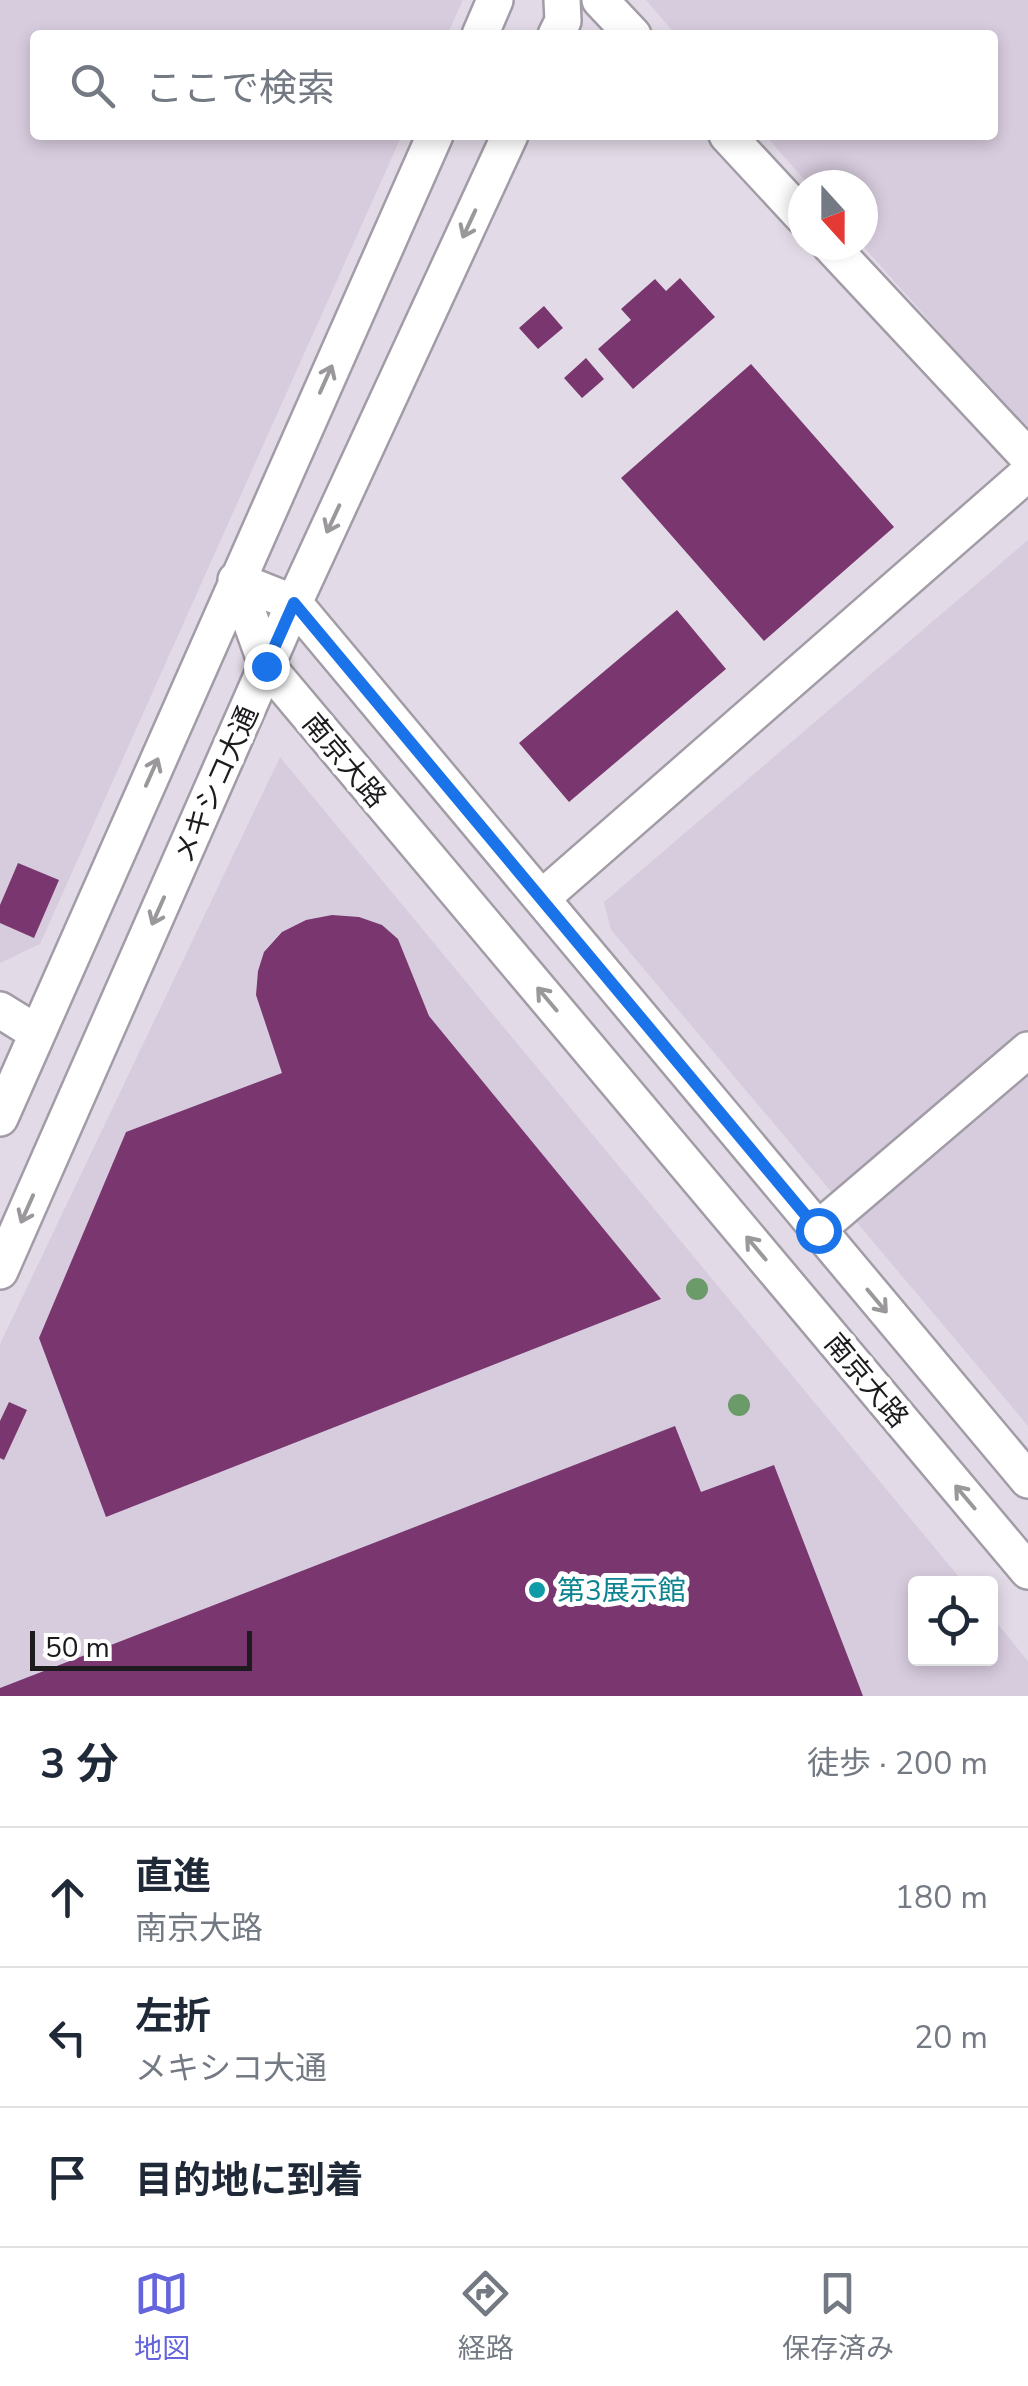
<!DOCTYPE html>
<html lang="ja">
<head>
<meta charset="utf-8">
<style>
  body { margin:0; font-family:"Nunito Sans","Noto Sans JP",sans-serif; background:#f6f6f7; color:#1f2937 }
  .controls { position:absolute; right:30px; bottom:30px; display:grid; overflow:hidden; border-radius:10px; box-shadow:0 5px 15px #0003 }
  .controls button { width:90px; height:90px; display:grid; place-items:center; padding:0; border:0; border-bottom:2px solid #e0e1e3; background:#fff; color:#1f2937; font:50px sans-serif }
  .compass { position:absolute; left:788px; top:170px; width:90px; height:90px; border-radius:50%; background:#fff; box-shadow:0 5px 15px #0003; rotate:159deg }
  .scale { position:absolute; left:30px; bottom:25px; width:222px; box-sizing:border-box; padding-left:10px; border:5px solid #1e1b1f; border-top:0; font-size:28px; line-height:35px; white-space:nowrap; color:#1e1b1f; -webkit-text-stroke:8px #fff; paint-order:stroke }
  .stop { position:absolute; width:30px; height:30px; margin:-22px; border:8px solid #1a73e8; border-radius:50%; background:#fff }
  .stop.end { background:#1a73e8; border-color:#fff; box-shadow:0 2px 10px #0008 }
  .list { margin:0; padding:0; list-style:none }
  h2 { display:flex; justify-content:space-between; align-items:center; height:130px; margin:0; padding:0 40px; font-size:42px }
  h2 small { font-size:32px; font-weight:400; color:#747a83 }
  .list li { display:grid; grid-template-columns:65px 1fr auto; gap:30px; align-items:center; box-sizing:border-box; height:140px; padding:0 40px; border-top:2px solid #e0e1e3 }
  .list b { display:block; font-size:38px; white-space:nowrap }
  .list p { margin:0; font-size:32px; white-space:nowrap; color:#747a83 }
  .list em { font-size:32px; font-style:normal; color:#747a83 }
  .icon { flex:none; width:55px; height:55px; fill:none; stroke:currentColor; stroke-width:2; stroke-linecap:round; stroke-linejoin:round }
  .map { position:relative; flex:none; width:1028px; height:1696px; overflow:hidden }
  .search { position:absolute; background:#fff; box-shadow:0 5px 15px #0003; left:30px; right:30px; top:30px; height:110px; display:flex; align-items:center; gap:25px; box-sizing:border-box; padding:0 35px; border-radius:10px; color:#747a83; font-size:38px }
  .sheet { height:550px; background:#fff }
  nav { display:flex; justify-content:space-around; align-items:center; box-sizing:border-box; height:140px; border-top:2px solid #e0e1e3; background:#fff; font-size:28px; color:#747a83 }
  nav a { display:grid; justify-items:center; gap:5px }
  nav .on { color:#6464dd }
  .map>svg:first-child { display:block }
</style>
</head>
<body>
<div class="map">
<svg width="1028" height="1696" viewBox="0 0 1028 1696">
  <rect width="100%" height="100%" fill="#e2dbe7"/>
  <path fill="#d7ccde" d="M0 0H463L447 35H35V135H402L40 944 0 963Z
    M646 0H1028V432L862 245 863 185H809L765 135H993V35H676Z
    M1028 540V1426L611 930 604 902Z
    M280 757 964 1583 916 1584V1658H990L991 1616 1028 1661V1696H0V1344Z"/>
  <path fill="#7a366f" d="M680 278 715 317 633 389 598 349 631 320 621 309 655 279 666 291Z
    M544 306 563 328 538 349 519 328Z
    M586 358 604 379 582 398 564 378Z
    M751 364 894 527 764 641 621 478Z
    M677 610 726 669 569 802 519 743Z
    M18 863 59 880 34 938 0 923V905Z
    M332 915 359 917 382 925 398 939 429 1016 661 1299 106 1517 39 1338 126 1132 282 1073 256 995 258 971 264 952 282 932 306 920Z
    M9 1402 27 1410 4 1460 0 1458V1421Z
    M675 1426 701 1492 774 1465 863 1696H0V1688Z"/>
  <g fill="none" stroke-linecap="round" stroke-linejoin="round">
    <defs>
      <path id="minor" d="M600 0 633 35
        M480 35 495 0
        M556 35 563 21 562 0
        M727 135 803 217
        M830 245 1028 457
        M236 580 267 666 1028 1571
        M236 580 294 603 1028 1480
        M543 897 1028 473
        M0 1010 37 1033
        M0 1118 435 135
        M817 1230 1028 1050
        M0 1271 294 603 510 135"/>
    </defs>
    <use href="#minor" stroke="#a29ca7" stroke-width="40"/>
    <use href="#minor" stroke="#fff" stroke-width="35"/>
  </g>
  <g fill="#6b9b68">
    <circle cx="697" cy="1289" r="11"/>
    <circle cx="739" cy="1405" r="11"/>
  </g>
  <defs><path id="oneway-shaft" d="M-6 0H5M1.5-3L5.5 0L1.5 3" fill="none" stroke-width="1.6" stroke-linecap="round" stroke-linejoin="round" transform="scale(2.5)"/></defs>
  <g stroke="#9a989a">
    <use href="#oneway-shaft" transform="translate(469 224) rotate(115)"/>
    <use href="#oneway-shaft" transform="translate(326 379) rotate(-66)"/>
    <use href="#oneway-shaft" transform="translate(333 519) rotate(115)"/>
    <use href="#oneway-shaft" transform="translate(152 772) rotate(-66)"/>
    <use href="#oneway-shaft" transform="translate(158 911) rotate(114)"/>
    <use href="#oneway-shaft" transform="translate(547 999) rotate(-130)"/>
    <use href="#oneway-shaft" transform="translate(27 1209) rotate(114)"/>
    <use href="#oneway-shaft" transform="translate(756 1248) rotate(-130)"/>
    <use href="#oneway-shaft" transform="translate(877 1301) rotate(50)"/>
    <use href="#oneway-shaft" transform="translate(965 1497) rotate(-130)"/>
  </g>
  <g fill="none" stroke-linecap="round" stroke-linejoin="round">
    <path stroke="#1a73e8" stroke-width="12" d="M266 666 294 603 818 1230"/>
  </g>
  <circle fill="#0f9aa8" stroke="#fff" stroke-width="4" cx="537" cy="1590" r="10"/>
  <g text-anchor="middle" stroke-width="10" stroke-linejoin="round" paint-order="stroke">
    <g font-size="28" fill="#1e1b1f" stroke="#fff">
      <text transform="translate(345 760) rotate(50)" y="10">南京大路</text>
      <text transform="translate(215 784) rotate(-66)" y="10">メキシコ大通</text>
      <text transform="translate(867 1380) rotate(50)" y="10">南京大路</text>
    </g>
    <g font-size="28" fill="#0d838f" stroke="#fff" text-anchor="start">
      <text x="557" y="1600">第3展示館</text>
    </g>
  </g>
</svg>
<div class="controls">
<button><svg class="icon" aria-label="locate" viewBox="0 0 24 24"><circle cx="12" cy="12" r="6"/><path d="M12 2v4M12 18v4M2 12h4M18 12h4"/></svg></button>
</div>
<svg class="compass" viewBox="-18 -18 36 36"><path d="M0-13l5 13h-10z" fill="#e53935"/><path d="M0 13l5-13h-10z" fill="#747a83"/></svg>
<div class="scale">50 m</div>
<div class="stop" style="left:818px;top:1230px"></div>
<div class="stop end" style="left:266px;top:666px"></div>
<div class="search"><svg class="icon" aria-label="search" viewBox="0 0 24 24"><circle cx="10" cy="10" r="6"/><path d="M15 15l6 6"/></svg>ここで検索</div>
</div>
<section class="sheet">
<h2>3 分<small>徒歩 · 200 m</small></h2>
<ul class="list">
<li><svg class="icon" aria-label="ahead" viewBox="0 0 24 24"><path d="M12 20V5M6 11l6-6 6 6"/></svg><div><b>直進</b><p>南京大路</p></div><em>180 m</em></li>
<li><svg class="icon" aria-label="left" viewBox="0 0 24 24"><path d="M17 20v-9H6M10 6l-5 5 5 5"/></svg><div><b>左折</b><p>メキシコ大通</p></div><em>20 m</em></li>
<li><svg class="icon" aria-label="arrive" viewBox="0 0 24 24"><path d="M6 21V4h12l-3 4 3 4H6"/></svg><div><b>目的地に到着</b></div></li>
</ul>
</section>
<nav>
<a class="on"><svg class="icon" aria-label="map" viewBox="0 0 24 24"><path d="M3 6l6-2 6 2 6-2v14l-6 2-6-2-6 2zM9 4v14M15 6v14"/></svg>地図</a>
<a><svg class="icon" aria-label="directions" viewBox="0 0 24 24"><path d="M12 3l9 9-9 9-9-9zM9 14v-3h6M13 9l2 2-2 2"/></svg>経路</a>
<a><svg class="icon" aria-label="saved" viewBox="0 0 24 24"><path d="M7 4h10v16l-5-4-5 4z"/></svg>保存済み</a>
</nav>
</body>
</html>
